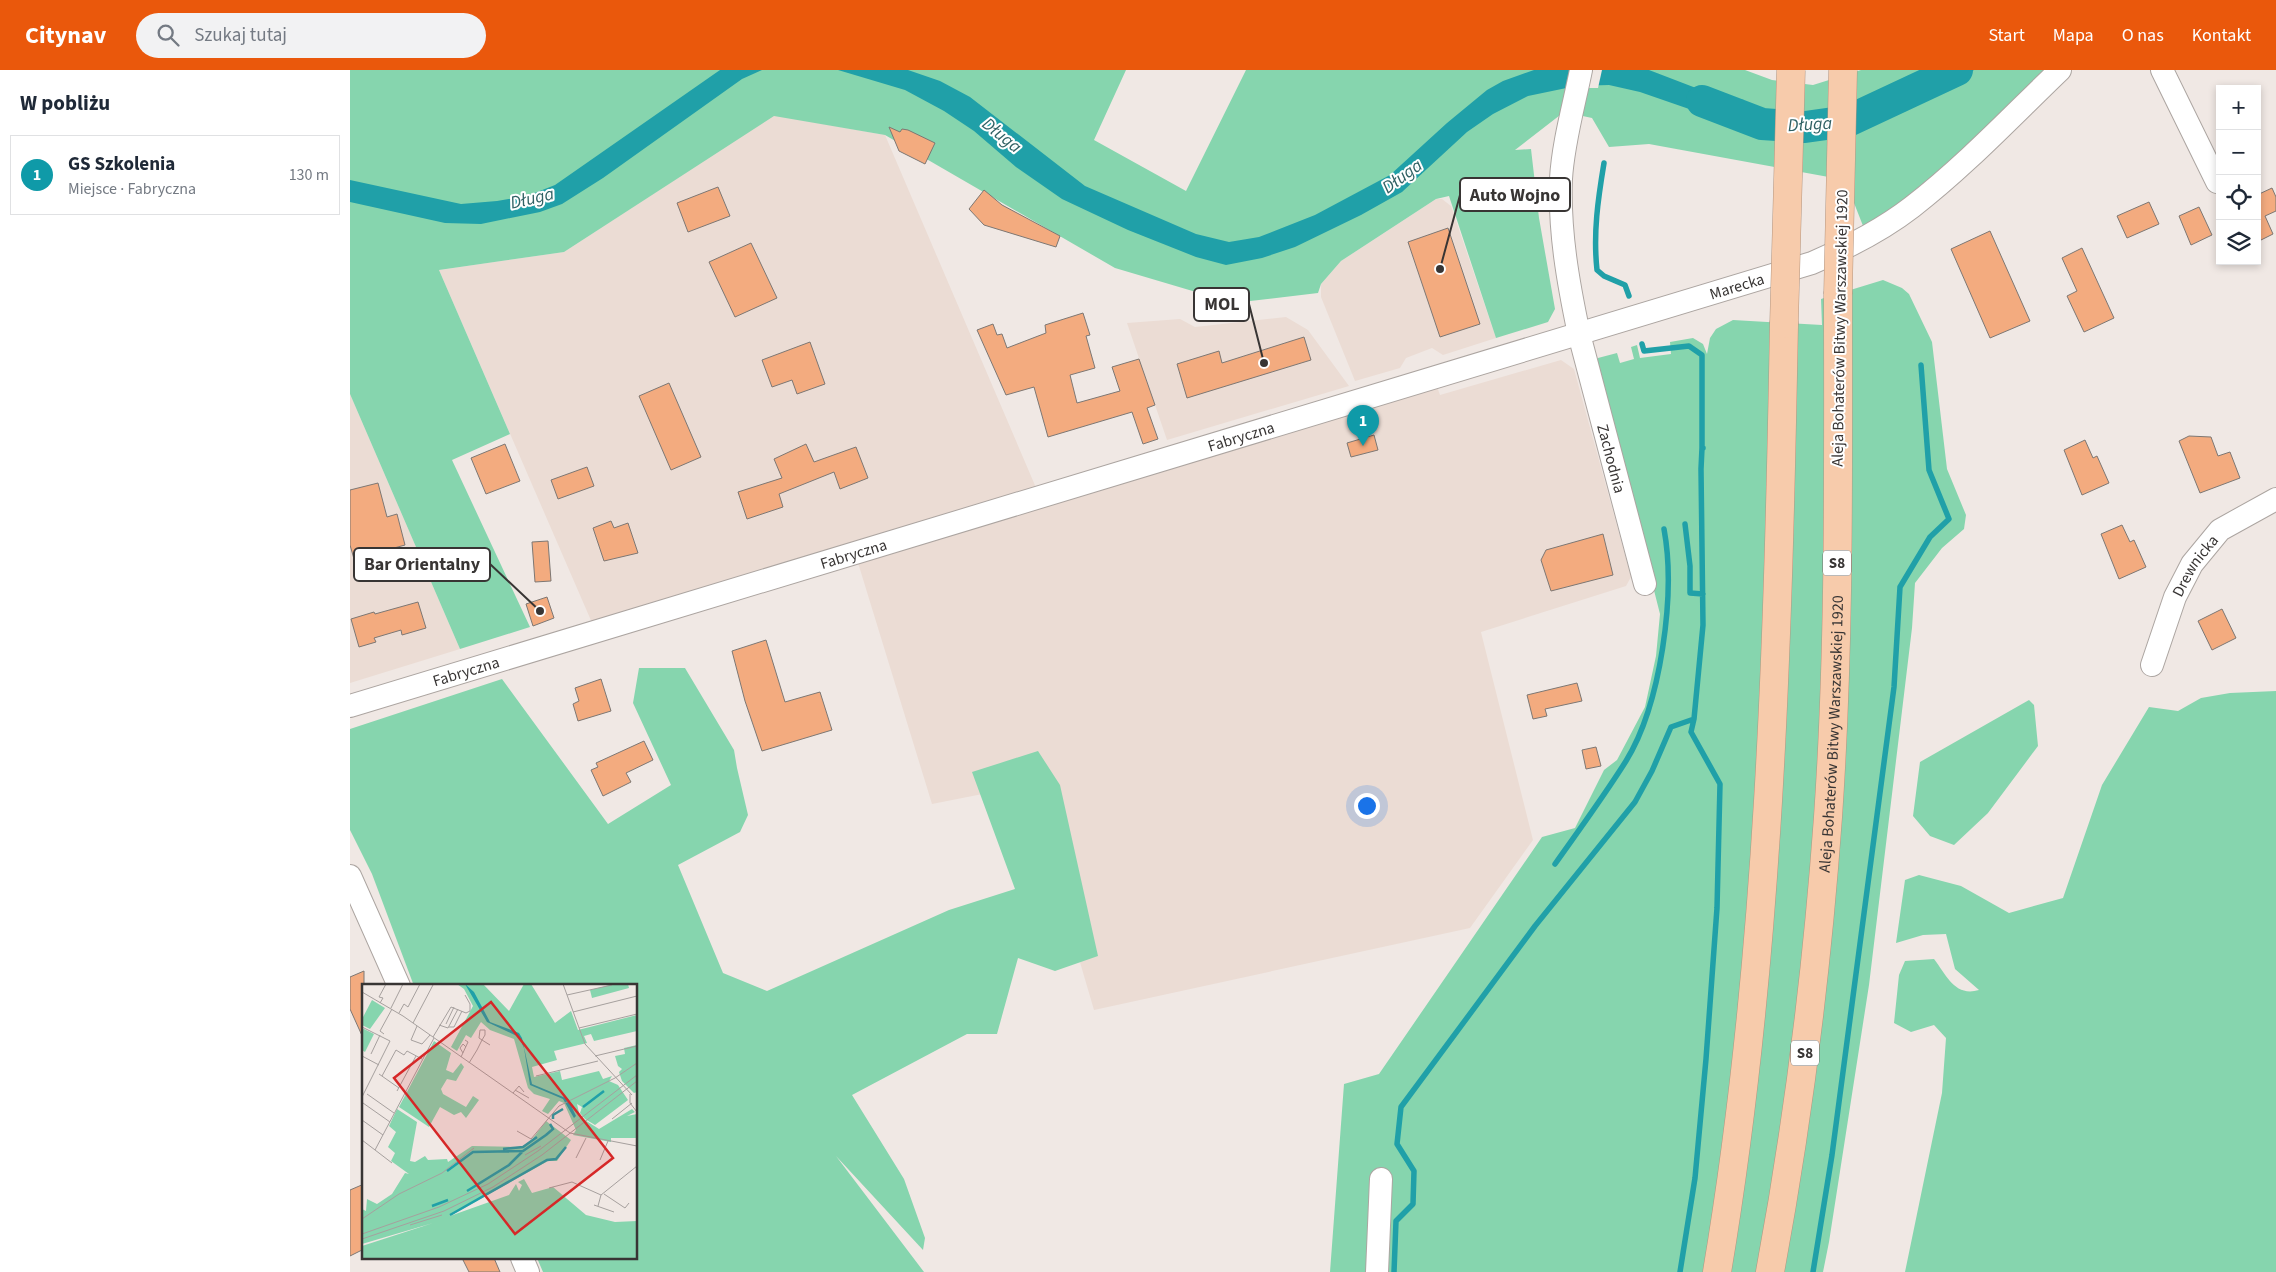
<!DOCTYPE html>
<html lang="pl">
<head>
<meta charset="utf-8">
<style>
  body { margin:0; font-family:"Source Sans 3",sans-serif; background:#f2f2f3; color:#1f2937 }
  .controls { position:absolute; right:15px; top:15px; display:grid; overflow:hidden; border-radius:0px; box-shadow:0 2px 8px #0003 }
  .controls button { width:45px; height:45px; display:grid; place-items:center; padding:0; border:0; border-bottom:1px solid #e0e1e3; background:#fff; color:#1f2937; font:25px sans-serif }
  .you { position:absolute; left:1016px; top:735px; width:18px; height:18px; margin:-12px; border:4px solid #fff; border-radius:50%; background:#1a73e8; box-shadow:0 0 0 8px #1a73e833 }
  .badge { display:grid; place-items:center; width:32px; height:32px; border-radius:50%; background:#ea580c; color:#fff; font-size:16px; font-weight:700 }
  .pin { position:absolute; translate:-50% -41px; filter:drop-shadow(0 1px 2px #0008) }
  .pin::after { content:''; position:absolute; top:26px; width:18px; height:15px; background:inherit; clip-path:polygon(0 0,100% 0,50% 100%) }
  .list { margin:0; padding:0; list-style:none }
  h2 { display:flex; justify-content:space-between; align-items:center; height:65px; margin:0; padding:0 20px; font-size:21px }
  h2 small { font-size:16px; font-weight:400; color:#747a83 }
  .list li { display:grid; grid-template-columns:32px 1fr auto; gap:15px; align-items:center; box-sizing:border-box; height:80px; margin:0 10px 10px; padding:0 10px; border:1px solid #e0e1e3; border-radius:0px }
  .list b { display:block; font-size:19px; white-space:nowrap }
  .list p { margin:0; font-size:16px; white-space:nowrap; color:#747a83 }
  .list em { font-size:16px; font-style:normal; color:#747a83 }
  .icon { flex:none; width:28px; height:28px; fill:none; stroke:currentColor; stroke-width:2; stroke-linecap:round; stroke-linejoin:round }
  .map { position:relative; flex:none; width:1926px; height:1202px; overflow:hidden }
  header { display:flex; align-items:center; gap:30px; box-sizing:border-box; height:70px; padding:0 25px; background:#ea580c; color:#fff }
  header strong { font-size:24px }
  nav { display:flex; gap:28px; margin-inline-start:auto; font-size:18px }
  .search { width:350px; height:45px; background:#f2f2f3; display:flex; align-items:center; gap:12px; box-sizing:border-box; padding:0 18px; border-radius:28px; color:#747a83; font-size:19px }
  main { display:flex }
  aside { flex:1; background:#fff }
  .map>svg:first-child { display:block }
</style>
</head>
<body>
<header>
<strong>Citynav</strong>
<div class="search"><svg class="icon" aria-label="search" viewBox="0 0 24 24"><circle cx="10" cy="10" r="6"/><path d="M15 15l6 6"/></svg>Szukaj tutaj</div>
<nav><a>Start</a><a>Mapa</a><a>O nas</a><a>Kontakt</a></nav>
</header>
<main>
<aside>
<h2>W pobliżu<small></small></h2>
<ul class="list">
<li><span class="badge" style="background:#0f9aa8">1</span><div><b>GS Szkolenia</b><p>Miejsce · Fabryczna</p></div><em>130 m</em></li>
</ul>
</aside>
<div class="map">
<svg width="1926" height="1202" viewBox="0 0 1926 1202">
  <rect width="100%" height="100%" fill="#f0e8e4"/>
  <path fill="#ebdcd4" d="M424 45 535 65 690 427 1084 308 1090 325 1211 290 1224 299 1281 507 1276 516 1131 562 1183 770 1120 858 744 940 678 715 582 734 505 483 246 562 89 200 214 182Z
    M1086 129H1092L1101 136 1146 268 1093 285 1082 278 1056 288 1050 298 1005 311 971 227V214L991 191Z
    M936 247 958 260 999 316 817 370 777 253 830 249 845 257Z
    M0 324 110 579 0 613Z"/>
  <path fill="#86d5ae" d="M0 0H776L744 70 836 121 896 0H1395L1422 10 1463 15 1511 0H1710L1517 166 1495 110 1299 74 1259 77 1242 48 1214 42 1165 80 1181 79 1189 148 1205 239 1198 252 1146 268 1099 126 1086 129 991 191 971 214 968 223 883 233 765 198 535 65 424 46 214 182 89 200 160 364 102 390 180 557 110 579 0 324Z
    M1533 210 1552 218 1559 224 1582 272 1597 399 1616 445 1614 459 1592 478 1565 513 1562 558 1519 915 1479 1172 1473 1202H980L994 1014 1029 1004 1192 767 1225 758 1254 700 1267 690 1295 637 1306 586 1310 544 1247 295 1248 288 1267 283 1270 293 1284 289 1281 277 1287 275 1290 288 1321 284 1320 272 1343 268 1353 274 1357 284 1360 268 1366 259 1383 250 1472 255 1471 229Z
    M289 598H335L384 680 387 698 398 745 390 762 328 795 373 903 417 921 599 840 665 819 622 702 688 681 710 715 748 886 705 901 668 888 647 964H617L502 1025 554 1109 575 1168 573 1180 486 1086 574 1202H193L187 1188H286V916H64L22 804 0 760V659L152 609 258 754 321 715 283 633Z
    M1926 621V1202H1555L1592 1023 1596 968 1584 955 1561 962 1544 953 1549 905 1555 891 1584 889C1597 906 1605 927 1629 920L1605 899 1596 864 1573 865 1546 873 1555 810 1569 805 1611 816 1659 843 1713 828 1752 715 1799 637 1828 641 1851 628 1880 623Z
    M1679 630 1684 635 1688 676 1638 743 1604 775 1580 766 1563 746 1570 692Z"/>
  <path fill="#20a0a8" d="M370 0H412L392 9 253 108 212 134 190 142 131 154 95 153 0 132V110L111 134 147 131 177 126 205 115Z
    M488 0H558L590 11 620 27 735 116 846 164 879 172 909 167 965 145 1040 105 1097 53 1137 20 1153 11 1184 0H1299L1359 23 1394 30V58L1290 22 1259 15 1226 16 1178 26 1143 44 1117 62 1052 122 1011 145 945 177 912 188 876 195 846 187 778 160 712 129 666 97 624 61 594 41 555 20Z
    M1581 0H1624L1593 17 1533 44V23Z
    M1471 47V68L1456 70 1457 49Z"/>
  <path fill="#f0e8e4" d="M1222 0H1252L1248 18H1226Z"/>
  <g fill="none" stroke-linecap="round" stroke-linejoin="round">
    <path stroke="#20a0a8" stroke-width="5.5" d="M1254 93C1248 129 1243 163 1247 200L1254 206 1275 215 1279 226
      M1292 274 1294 281 1339 276 1352 285V378
      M1335 454 1340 496V523L1353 524
      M1205 794C1229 760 1254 726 1276 691 1311 634 1326 524 1314 459
      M1044 1202 1046 1151 1063 1134 1064 1101 1047 1074 1051 1037 1185 856 1285 732 1302 701 1321 657 1344 649 1353 555 1351 399 1352 378H1353
      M1330 1202 1345 1108 1356 989 1367 838 1370 714 1341 662 1344 649
      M1463 1202 1482 1085 1544 617 1550 517 1580 467 1599 449 1579 400 1571 295"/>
    <path stroke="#20a0a8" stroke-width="32" d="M1352 31 1412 54 1455 57 1498 51 1607 0"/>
  </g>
  <path fill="#f3ab7f" stroke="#7d7773" d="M539 57 550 62 552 59 558 60 585 73 575 94 549 81Z
    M368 117 380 146 338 162 327 133Z
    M1922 118 1926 127V141L1915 146 1923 164 1907 172V125Z
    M634 120 652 135 710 166 706 177 634 155 619 139Z
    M1799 132 1809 154 1777 168 1767 146Z
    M1849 137 1862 165 1841 175 1829 146Z
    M1098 158 1130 254 1090 267 1058 172Z
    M1640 161 1680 251 1640 268 1601 179Z
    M401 173 427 228 385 247 359 192Z
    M1732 178 1764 248 1734 262 1717 226 1727 221 1712 188Z
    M733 243 740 265 736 266 745 298 720 305 727 333 770 321 762 297 789 289 805 335 797 338 808 369 793 374 782 342 698 367 684 317 656 325 627 260 643 254 647 265 652 264 657 278 696 263 695 255Z
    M954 267 961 290 837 328 827 294 869 281 872 293Z
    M460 272 475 314 447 324 442 310 422 317 412 290Z
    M319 313 351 387 321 400 289 326Z
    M1024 365 1028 380 1001 387 997 373Z
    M1839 366 1861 367 1868 386 1880 382 1890 408 1850 423 1829 371Z
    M1735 370 1743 388 1747 386 1759 413 1732 425 1714 380Z
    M155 374 170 411 136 424 121 388Z
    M456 374 464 392 506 377 518 408 490 419 484 402 429 424 433 437 397 449 388 422 432 408 424 389Z
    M237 397 244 416 208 429 201 410Z
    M28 413 37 447 47 444 55 475 4 489 0 475V420Z
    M261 451 264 458 278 453 288 483 254 491 243 458Z
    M1772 455 1780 472 1784 470 1796 497 1769 509 1751 464Z
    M1253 464 1263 505 1201 521 1191 490 1196 480Z
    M198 471 201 511 185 512 182 472Z
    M197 527 204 548 183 556 176 534Z
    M68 532 76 558 52 565 51 560 24 568 26 572 9 577 1 549 24 542 25 544Z
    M1872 539 1886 568 1862 580 1848 551Z
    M416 570 435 632 470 622 482 660 412 681 395 631 382 581Z
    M251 609 261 641 228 651 223 634 229 631 225 618Z
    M1227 613 1232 631 1195 639 1197 646 1183 649 1177 625Z
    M294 671 303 690 276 703 281 712 253 726 241 700 248 697 246 693Z
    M1246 677 1251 696 1236 699 1232 680Z
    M14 901V970L0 939V907Z
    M14 1114V1179L0 1186V1120Z
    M112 1188H144L150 1202H119Z"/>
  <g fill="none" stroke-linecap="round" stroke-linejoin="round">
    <defs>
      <g id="minor">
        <path id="s1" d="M1231 0C1224 35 1213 73 1211 109 1209 161 1218 212 1229 264L1295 514"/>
        <path d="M1812 0 1867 112"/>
        <path id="s2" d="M1802 595 1825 527 1842 494 1870 460 1926 429"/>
        <path id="s3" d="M0 636 1462 193C1497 178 1531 161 1562 137 1615 96 1662 46 1710 0"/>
        <path d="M0 806 49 916"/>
        <path d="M172 1188 178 1202"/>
        <path d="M1027 1202 1031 1109"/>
      </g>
      <g id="highway">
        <path d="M1367 1202C1420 888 1428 571 1434 254"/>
        <path id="s4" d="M1420 1202C1448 1052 1467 900 1478 747 1490 573 1488 398 1488 224"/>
      </g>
    </defs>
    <use href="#minor" stroke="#aca5a1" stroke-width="24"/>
    <use href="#highway" stroke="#b49681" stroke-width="29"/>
    <use href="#minor" stroke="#fff" stroke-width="22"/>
    <use href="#highway" stroke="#f7cbab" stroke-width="28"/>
    <defs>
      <path id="highway-bridge" d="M1488 224 1493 0
        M1434 254 1441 0"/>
    </defs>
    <use href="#highway-bridge" stroke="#b49681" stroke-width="29" stroke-linecap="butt"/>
    <use href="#highway-bridge" stroke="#f7cbab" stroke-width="28"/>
  </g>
  <g text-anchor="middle" stroke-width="4" stroke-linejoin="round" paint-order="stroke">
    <g fill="#fff" stroke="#747271" stroke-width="1">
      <rect x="1473" y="480.5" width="28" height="25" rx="4"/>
      <rect x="1441" y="970.5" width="28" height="25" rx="4"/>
    </g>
    <g font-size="15" font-weight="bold" fill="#383534">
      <text x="1487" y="498">S8</text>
      <text x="1455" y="988">S8</text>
    </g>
    <g font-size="16" fill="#383534" stroke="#fff">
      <text dy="6" stroke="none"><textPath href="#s3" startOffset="1449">Marecka</textPath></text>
      <text transform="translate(1489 258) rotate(-89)" y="6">Aleja Bohaterów Bitwy Warszawskiej 1920</text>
      <text dy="6" stroke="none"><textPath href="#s3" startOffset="931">Fabryczna</textPath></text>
      <text dy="6" stroke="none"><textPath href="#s1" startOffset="396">Zachodnia</textPath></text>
      <text dy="6" stroke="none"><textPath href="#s3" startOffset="526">Fabryczna</textPath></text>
      <text dy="6" stroke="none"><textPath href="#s2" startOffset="109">Drewnicka</textPath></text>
      <text dy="6" stroke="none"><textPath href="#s3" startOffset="121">Fabryczna</textPath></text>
      <text dy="6" stroke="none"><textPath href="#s4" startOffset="542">Aleja Bohaterów Bitwy Warszawskiej 1920</textPath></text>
    </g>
    <g font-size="18" font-style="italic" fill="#306164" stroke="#fff">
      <text transform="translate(1460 54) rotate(-3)" y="6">Długa</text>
      <text transform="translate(652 65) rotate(39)" y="6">Długa</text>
      <text transform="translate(1052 106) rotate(-36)" y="6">Długa</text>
      <text transform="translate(182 128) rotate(-13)" y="6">Długa</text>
    </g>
  </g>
  <g transform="translate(12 914)">
    <rect width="275" height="275" fill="#f0e8e4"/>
    <path d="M95 0H121L147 27 162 0H169L193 39 209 27 216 46 275 31V47L232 57 229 50 222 52 225 59 192 67 195 76 170 83 172 93 198 87 200 96 237 87 241 95 250 92 247 97 256 101 266 116 233 141 223 135 218 129 220 123 215 120 218 133 237 145 270 125 273 128 265 132 275 130V154H249V158L211 151 214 146 202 119 197 117 186 130 180 127 188 115 172 110 166 104 152 55 128 46 119 38 109 54 104 51 95 67 89 63 111 22 102 5ZM252 0H266L267 4 230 14 228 6ZM10 16 23 24 8 45 0 41V35ZM0 44 12 50 3 68 0 66ZM72 57 89 69 84 86 91 89 99 79 102 83 94 97 85 95 79 105 81 110 104 123 111 112 117 116 104 134 99 128 92 131 78 123 67 143 37 123ZM275 61V108L272 109 260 97 257 88 260 85 256 82 253 72 263 70 262 64ZM35 125 55 138 48 177 53 178 63 172 66 176 85 175 86 178 110 162 159 163 168 158 184 137 209 156 195 177H186L88 232 147 211 154 200 157 207 160 201 156 198 162 195 170 209 191 203 224 231 253 238 275 237V275H0V262L71 239 0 260V225L4 227 5 215 15 220 30 210 43 189 47 190 29 177 33 169 26 163 34 148 27 142Z" fill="#86d5ae"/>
    <path d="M103 0 112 8 128 38 157 49 160 54 170 100 206 115 214 132 212 134 201 115 168 101 162 64 157 53 125 38Z" fill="#20a0a8"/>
    <path fill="none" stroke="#20a0a8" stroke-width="2.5" d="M221 123 242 107M191 135V131L201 125M184 151 191 145 188 140M141 165 161 163 175 153M85 187 111 168 161 167 184 151M105 207 147 181 160 168M70 222 86 216M88 231 185 176 194 175 204 163"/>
    <path fill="none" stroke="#a6a09e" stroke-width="1" d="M201 0 223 60 270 111M0 8 41 32 208 149 275 162M205 11 250 1M18 19 21 14 17 13 24 0M29 24 41 0M211 28 275 12M37 29 42 20 46 23 58 0M51 39 71 1M84 40 92 23M77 41 86 44 96 25M55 42 49 56 60 60 68 51M0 43 28 57 0 113M87 43H92L100 27M217 44 275 30M22 50 18 47 30 25M71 53 89 23 104 29 108 27V20L103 11M101 69 98 64 101 60 104 63M9 70 18 51M0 72 17 81M233 72 275 62M99 73 106 58 103 56M107 79 115 66 120 56 123 51V46H118L117 54 120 56 128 61M17 90 37 104M20 92 34 66 42 71 45 67 60 75M174 92 236 77M153 106 167 114M35 107 54 72M151 109 157 102 162 108M5 110 32 129M268 110V119L275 128M1 119 28 138M250 135 270 119M0 136 21 151M155 147 169 155 197 122 253 94 275 79M0 156 30 179M13 166 72 54M163 171 179 162M214 174 224 154M238 176 246 157M187 204 210 198 239 211M242 210 263 224 267 219M232 221 252 228M236 222 239 211 275 182M0 235 37 210 80 189 112 164M48 241 80 231M0 250 77 223 126 200 176 167 275 91M0 255 82 227 131 203 180 171 275 97"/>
    <path fill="#d62828" fill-opacity="0.15" stroke="#d62828" stroke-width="2.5" d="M129 18 251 174 153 250 32 94Z"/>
    <rect width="275" height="275" fill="none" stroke="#383534" stroke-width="2.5"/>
  </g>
  <path fill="none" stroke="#383534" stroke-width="2" d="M1090 199L1110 125M914 293L899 234M190 541L140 494"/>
  <g fill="#383534" stroke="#fff" stroke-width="2">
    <circle cx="1090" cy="199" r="5"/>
    <circle cx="914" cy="293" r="5"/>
    <circle cx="190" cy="541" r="5"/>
  </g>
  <g fill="#fff" stroke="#383534" stroke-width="2">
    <rect x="1110" y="108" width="110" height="33" rx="5"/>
    <rect x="844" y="218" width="55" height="33" rx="5"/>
    <rect x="4" y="478" width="136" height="33" rx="5"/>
  </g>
  <g font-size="18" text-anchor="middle" font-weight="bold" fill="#383534">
    <text x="1165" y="131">Auto Wojno</text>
    <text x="872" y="240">MOL</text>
    <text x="72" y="500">Bar Orientalny</text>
  </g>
</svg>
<div class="controls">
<button>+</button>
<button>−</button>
<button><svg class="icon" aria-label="locate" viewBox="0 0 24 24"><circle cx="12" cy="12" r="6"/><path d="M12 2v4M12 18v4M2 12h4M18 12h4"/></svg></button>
<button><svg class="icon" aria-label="layers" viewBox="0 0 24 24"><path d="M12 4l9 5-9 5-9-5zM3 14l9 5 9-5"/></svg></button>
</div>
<div class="you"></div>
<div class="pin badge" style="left:1013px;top:376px;background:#0f9aa8">1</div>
</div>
</main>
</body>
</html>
